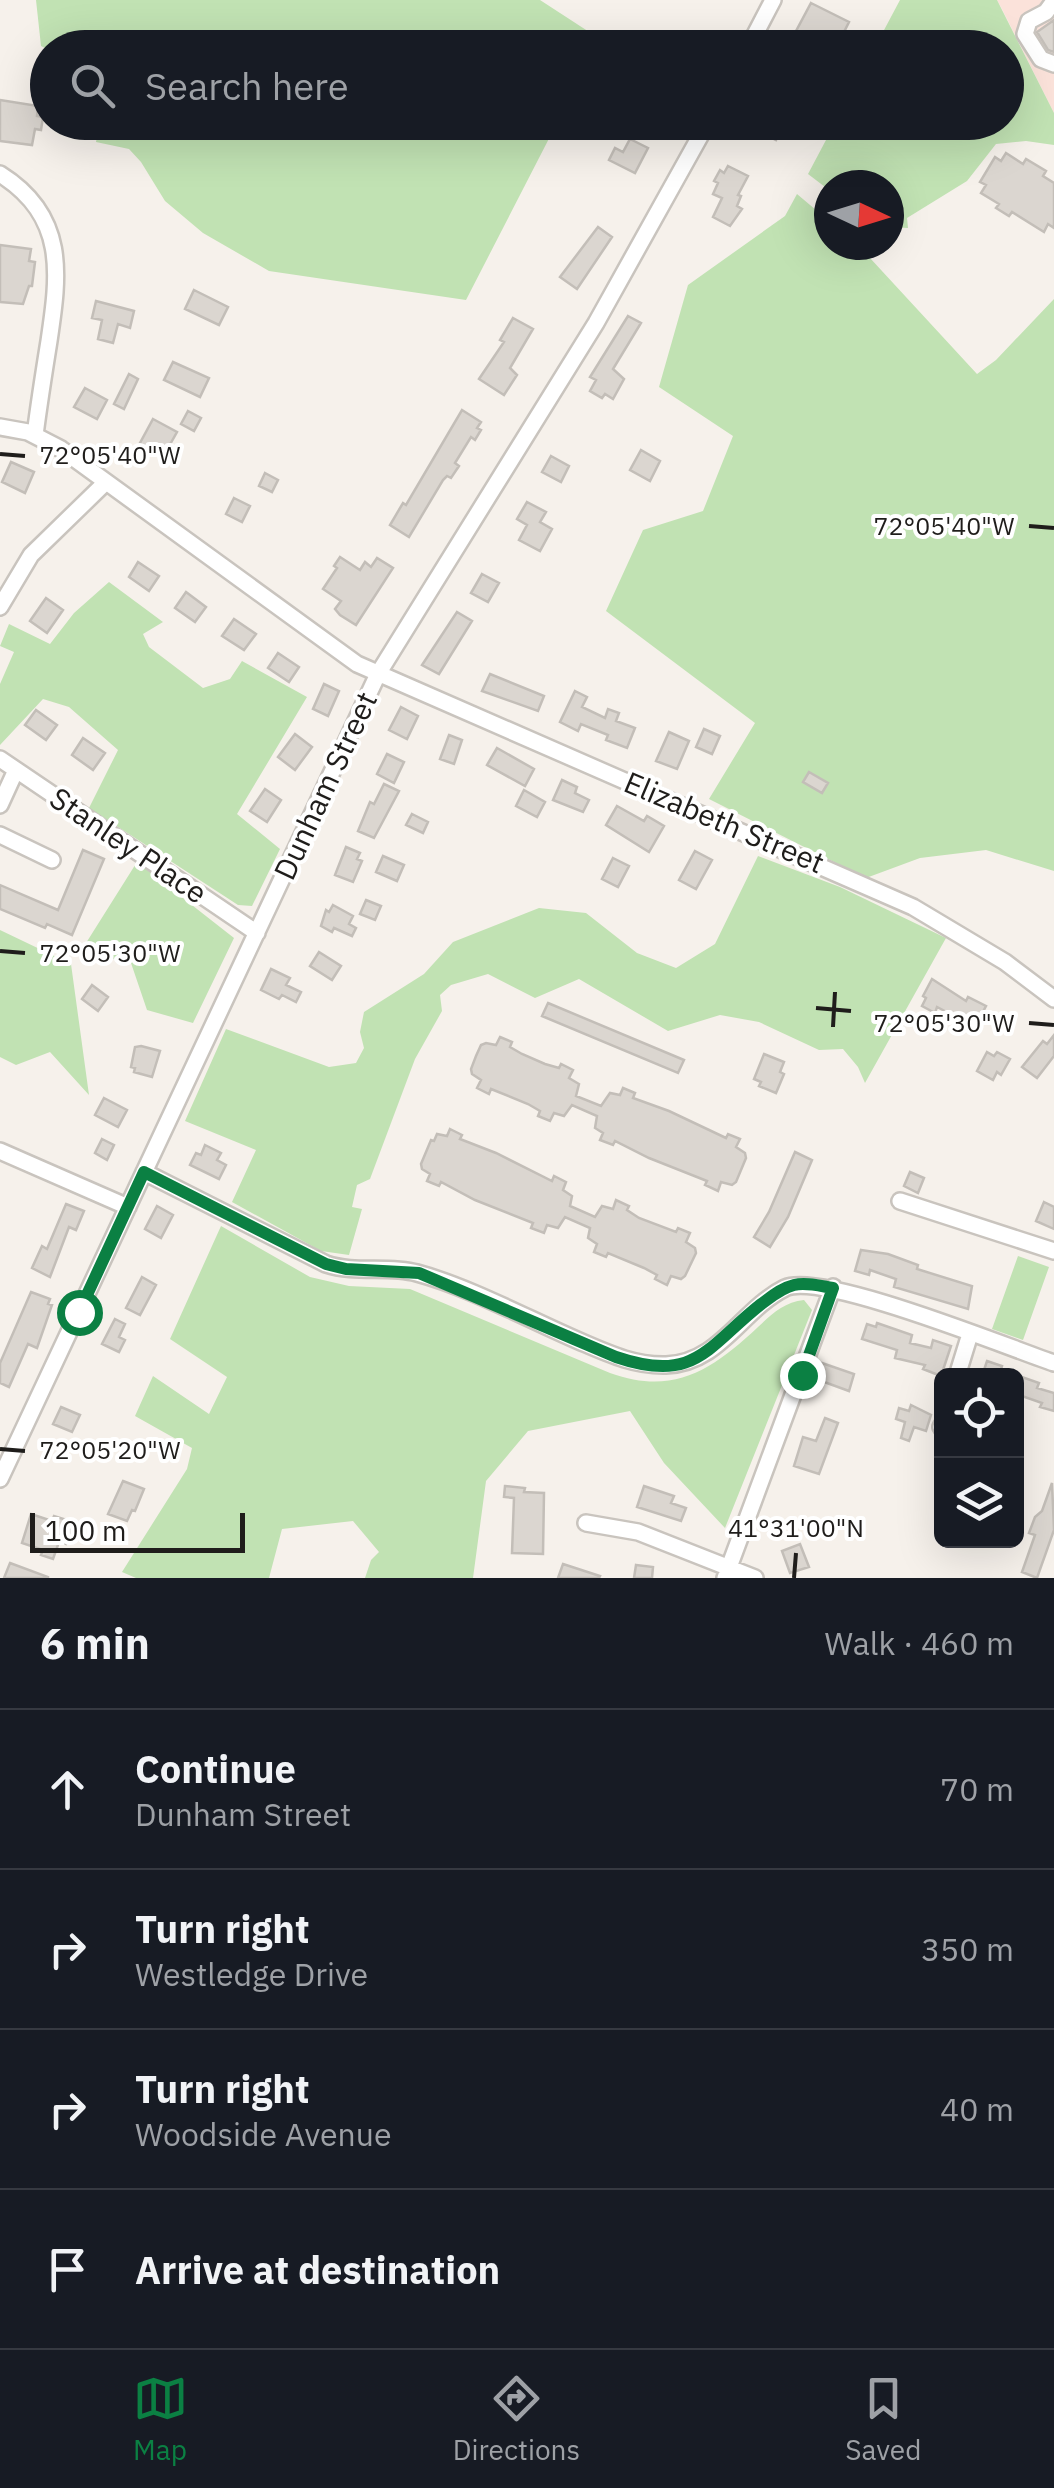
<!DOCTYPE html>
<html lang="en">
<head>
<meta charset="utf-8">
<style>
  body { margin:0; font-family:"IBM Plex Sans",sans-serif; background:#20242c; color:#f1f3f6 }
  .controls { position:absolute; right:30px; bottom:30px; display:grid; overflow:hidden; border-radius:15px; box-shadow:0 10px 40px #0002 }
  .controls button { width:90px; height:90px; display:grid; place-items:center; padding:0; border:0; border-bottom:2px solid #363941; background:#171b24; color:#f1f3f6; font:50px sans-serif }
  .compass { position:absolute; left:814px; top:170px; width:90px; height:90px; border-radius:50%; background:#171b24; box-shadow:0 10px 40px #0002; rotate:94deg }
  .scale { position:absolute; left:30px; bottom:25px; width:215px; box-sizing:border-box; padding-left:10px; border:5px solid #1f1d1b; border-top:0; font-size:28px; line-height:35px; white-space:nowrap; color:#1f1d1b; -webkit-text-stroke:8px #fff; paint-order:stroke }
  .stop { position:absolute; width:30px; height:30px; margin:-22px; border:8px solid #0b8043; border-radius:50%; background:#fff }
  .stop.end { background:#0b8043; border-color:#fff; box-shadow:0 2px 10px #0008 }
  .list { margin:0; padding:0; list-style:none }
  h2 { display:flex; justify-content:space-between; align-items:center; height:130px; margin:0; padding:0 40px; font-size:42px }
  h2 small { font-size:32px; font-weight:400; color:#9ea1a6 }
  .list li { display:grid; grid-template-columns:65px 1fr auto; gap:30px; align-items:center; box-sizing:border-box; height:160px; padding:0 40px; border-top:2px solid #363941 }
  .list b { display:block; font-size:38px; white-space:nowrap }
  .list p { margin:0; font-size:32px; white-space:nowrap; color:#9ea1a6 }
  .list em { font-size:32px; font-style:normal; color:#9ea1a6 }
  .icon { flex:none; width:55px; height:55px; fill:none; stroke:currentColor; stroke-width:2; stroke-linecap:round; stroke-linejoin:round }
  .map { position:relative; flex:none; width:1054px; height:1578px; overflow:hidden }
  .search { position:absolute; background:#171b24; box-shadow:0 10px 40px #0002; left:30px; right:30px; top:30px; height:110px; display:flex; align-items:center; gap:25px; box-sizing:border-box; padding:0 35px; border-radius:55px; color:#9ea1a6; font-size:38px }
  .sheet { height:770px; background:#171b24 }
  nav { display:flex; justify-content:space-around; align-items:center; box-sizing:border-box; height:140px; border-top:2px solid #363941; background:#171b24; font-size:28px; color:#9ea1a6 }
  nav a { display:grid; justify-items:center; gap:5px }
  nav .on { color:#0b8043 }
  .map>svg:first-child { display:block }
</style>
</head>
<body>
<div class="map">
<svg width="1054" height="1578" viewBox="0 0 1054 1578">
  <rect width="100%" height="100%" fill="#f6f1eb"/>
  <path fill="#fbe2da" d="M997 0H1054V113L1002 9Z"/>
  <path fill="#c1e2b3" d="M36 0H540L600 39 595 48 47 49 41 46Z
    M900 0H997L1054 113V145L1026 141 996 144 967 181 907 218 908 228 889 227V185H829V190L808 174 835 123 1006 122V48L875 47Z
    M100 122H557V123L466 300 269 271 203 233 165 201 141 162 129 149 96 142Z
    M797 194 829 221V245H858L977 374 996 360 1054 299V871L986 850 920 858 866 878 709 799 755 723 606 611 643 530 703 511 733 436 659 387 688 285 785 216Z
    M109 582 163 622 143 634 149 647 203 688 230 679 242 661 307 697 237 814 280 849 252 906 238 905 89 808 118 750 69 707 43 699 0 745V684L14 652 0 646 9 624 50 644 74 613Z
    M758 856 840 887 946 938 865 1083 858 1067 843 1049 819 1050 759 1022 720 1015 668 1031 579 979 535 998 488 974 451 985 440 995 442 1011 415 1059 370 1179 357 1185 352 1207 362 1209 349 1255 321 1251 232 1202 256 1150 185 1121 226 1029 329 1067 356 1063 364 1048 360 1032 364 1012 424 974 453 942 539 908 586 913 637 953 676 968 715 944Z
    M137 862 234 938 193 1023 147 1010 131 963 81 951Z
    M0 930 71 964 89 1095 50 1052 16 1065 0 1057Z
    M221 1226 310 1277 349 1286 410 1289 610 1373C674 1396 712 1370 758 1327 772 1314 784 1302 804 1300L812 1310 725 1528 664 1463 630 1411 528 1431 486 1481 473 1578H365L371 1560 379 1552 353 1521 282 1529 269 1578H136L122 1572 187 1469 192 1448 135 1416 153 1376 209 1414 227 1377 170 1339Z
    M1018 1256 1049 1267 1023 1340 992 1329Z"/>
  <path fill="#dbd6d0" stroke="#c3beb8" stroke-width="2.5" d="M811 3 849 22 841 38 862 48H787Z
    M1054 20V52L1048 50 1037 32Z
    M678 33 703 48H670Z
    M0 100 38 106 37 116 43 117 41 130 35 129 32 145 0 141Z
    M740 122H785L776 140Z
    M630 139 648 148 635 173 609 160 615 148 623 152Z
    M1006 153 1023 164 1026 159 1046 171 1043 176 1054 183V228L1048 224 1044 232 1012 212 1009 216 996 208 999 204 981 193 986 185 980 182 995 157 1001 161Z
    M728 166 748 176 738 195 741 196 737 206 742 209 730 226 713 217 722 198 713 194 718 183 714 181 720 170 724 173Z
    M598 227 612 237 577 289 560 277Z
    M0 245 31 249 29 261 35 262 32 286H29L23 304 0 302Z
    M194 290 228 307 219 325 185 309Z
    M96 301 134 311 130 328 118 324 113 343 98 339 102 320 92 318Z
    M628 316 641 323 613 369 624 379 613 399 605 394 602 398 590 391 596 380 590 377Z
    M513 318 533 329 510 368 517 375 504 395 479 379 504 342 500 340Z
    M173 362 209 378 200 397 164 380Z
    M129 374 138 379 124 409 114 404Z
    M85 388 107 400 97 419 74 407Z
    M462 410 481 422 477 428 481 430 475 440 471 437 455 463 459 466 451 478 447 476 443 480 409 537 390 525 403 503 406 505Z
    M188 411 201 418 194 431 181 424Z
    M153 419 177 432 164 455 140 443Z
    M641 450 660 461 650 481 630 470Z
    M551 456 569 466 561 482 542 472Z
    M11 462 34 472 25 493 2 482Z
    M265 473 278 480 272 492 259 486Z
    M234 498 250 506 242 522 226 514Z
    M527 502 546 512 540 522 552 529 540 551 519 540 527 525 517 519Z
    M340 557 360 570 365 562 371 567 377 558 393 568 356 625 340 615 335 609 341 601 323 589 337 568 334 566Z
    M138 562 159 576 149 591 129 577Z
    M482 574 499 583 488 602 471 593Z
    M186 592 206 607 195 622 175 608Z
    M46 598 63 610 47 633 30 621Z
    M457 612 472 621 439 674 422 665Z
    M234 619 256 634 244 650 222 636Z
    M278 653 299 667 289 682 268 668Z
    M490 674 544 696 538 711 482 691Z
    M324 684 339 691 328 716 313 709Z
    M575 691 587 697 582 707 605 718 608 709 619 713 616 721 635 728 627 748 606 740 608 735 581 724 578 731 560 722Z
    M401 707 418 716 407 739 389 730Z
    M36 710 57 725 46 740 25 725Z
    M704 729 720 736 712 754 696 747Z
    M669 732 689 741 677 769 656 761Z
    M295 734 312 747 295 770 278 757Z
    M449 735 462 740 454 764 440 759Z
    M83 738 105 753 93 770 72 755Z
    M497 748 534 769 525 786 487 765Z
    M387 754 404 762 394 783 377 774Z
    M809 772 828 783 822 793 803 782Z
    M562 780 577 787 575 793 589 800 583 812 553 800Z
    M384 784 399 791 374 838 358 831 370 802 374 804Z
    M265 789 281 800 267 822 250 811Z
    M524 790 545 802 537 817 516 806Z
    M617 806 644 821 647 816 664 826 649 852 606 825Z
    M412 814 428 822 423 833 406 825Z
    M346 847 360 853 357 859 362 861 353 882 335 875Z
    M83 850 104 859 72 935 47 924 45 928 0 909V885L58 910Z
    M695 851 712 860 696 889 679 880Z
    M383 856 404 865 397 881 376 872Z
    M613 858 629 866 618 887 602 879Z
    M366 900 381 906 375 920 360 914Z
    M333 905 353 916 349 924 356 928 352 936 334 928 332 932 321 926 326 910 329 912Z
    M319 952 341 966 332 980 310 966Z
    M271 969 290 978 286 985 301 992 296 1002 282 995 279 999 261 990Z
    M932 979 966 1001 968 997 986 1006 975 1027 937 1007 935 1013 922 1006 926 998 923 996Z
    M92 985 108 997 98 1011 82 999Z
    M548 1003 684 1060 678 1073 542 1016Z
    M1054 1035V1056L1037 1078 1022 1067 1043 1041 1047 1044Z
    M500 1037 512 1042 510 1047 522 1054 545 1064 559 1068 561 1064 573 1070 569 1078 579 1084 576 1096 601 1106 610 1093 620 1095 623 1088 635 1093 633 1098 669 1111 726 1138 728 1134 740 1139 736 1147 745 1153 746 1158 736 1182 732 1185 721 1182 718 1191 705 1185 707 1181 649 1158 615 1141 613 1145 600 1140 603 1133 595 1128 597 1116 572 1105 564 1116 554 1113 550 1121 538 1116 540 1111 528 1104 491 1089 489 1094 477 1088 481 1080 472 1074 471 1069 476 1056 481 1045 486 1043 496 1045Z
    M141 1046 160 1051 152 1077 134 1072 135 1068 131 1067 135 1047Z
    M987 1052 994 1056 997 1052 1010 1059 1001 1075 997 1072 993 1080 977 1071Z
    M764 1054 784 1062 780 1072 784 1074 776 1093 759 1086 761 1082 754 1079Z
    M104 1098 127 1110 118 1127 95 1115Z
    M450 1129 462 1135 460 1139 496 1153 552 1181 554 1176 566 1182 563 1190 572 1196 570 1206 595 1217 602 1206 613 1209 616 1200 629 1206 627 1210 639 1218 676 1232 678 1228 690 1233 686 1242 695 1248 696 1253 685 1276 681 1279 671 1276 667 1285 655 1279 657 1275 644 1268 608 1253 606 1257 594 1252 597 1244 588 1238 590 1228 565 1217 558 1228 547 1225 544 1233 531 1228 533 1223 475 1200 441 1182 439 1186 427 1181 430 1174 422 1169 421 1164 431 1140 434 1141 437 1134 447 1136Z
    M102 1139 114 1145 107 1160 95 1153Z
    M205 1145 221 1153 217 1160 226 1165 219 1179 190 1165 196 1153 201 1155Z
    M795 1152 812 1160 788 1217 770 1247 754 1237 769 1212Z
    M910 1172 924 1178 918 1193 904 1186Z
    M1044 1202 1054 1207V1229L1036 1221Z
    M66 1204 84 1211 76 1230 69 1227 50 1277 32 1268 42 1246 47 1249Z
    M157 1206 173 1215 161 1238 145 1229Z
    M861 1250 888 1254 918 1265 917 1269 972 1286 968 1309 894 1287 896 1279 870 1270 869 1275 855 1271Z
    M142 1277 156 1285 140 1315 126 1308Z
    M31 1292 50 1299 48 1304 52 1305 37 1348 28 1344 9 1387 0 1383V1363Z
    M115 1319 125 1324 119 1337 125 1340 119 1352 102 1344Z
    M877 1323 912 1335 910 1343 931 1348 933 1340 951 1346 941 1376 923 1369 925 1365 895 1358 897 1350 862 1339 867 1324 876 1327Z
    M987 1361 1002 1366 999 1376H982Z
    M822 1363 854 1374 849 1391 816 1379Z
    M1016 1375 1039 1383 1037 1388 1054 1393V1411L1040 1407 1042 1403 1016 1394Z
    M911 1405 931 1415 926 1431 914 1427 909 1441 901 1438 905 1422 896 1419 899 1408 909 1411Z
    M61 1407 80 1415 72 1432 53 1424Z
    M825 1418 838 1423 819 1474 794 1466 803 1437 816 1441Z
    M123 1481 144 1489 135 1511 132 1510 127 1521 108 1514Z
    M1052 1483 1054 1530 1037 1578 1022 1572 1035 1535 1029 1533 1035 1517 1042 1511Z
    M505 1486 525 1488 524 1492 544 1493 543 1554 512 1553 514 1498 504 1497Z
    M644 1486 674 1496 671 1503 686 1508 681 1521 637 1507Z
    M31 1514 52 1521 54 1516 67 1520 64 1528 71 1530 66 1544 59 1542 53 1559 41 1555 43 1550 22 1543Z
    M800 1544 809 1567 790 1573 782 1551Z
    M10 1563 48 1577V1578H4Z
    M563 1564 600 1576 599 1578H558Z
    M636 1565 653 1567 652 1578H634Z"/>
  <g fill="none" stroke-linecap="round" stroke-linejoin="round">
    <defs>
      <path id="minor" d="M1054 1 1046 12 1029 21 1025 34 1041 59 1054 64
        M748 48 773 0
        M0 174C67 216 59 274 49 341 44 372 39 404 35 435
        M0 427 28 432 61 449 357 664 913 907 1005 962 1054 999
        M0 607 31 555 106 482
        M0 759 257 933
        M0 805 16 770
        M0 835 52 860
        M0 1151 128 1207
        M144 1172 326 1264C356 1274 387 1265 417 1273 469 1287 528 1319 579 1341 607 1353 634 1366 666 1365 720 1363 741 1310 785 1288 821 1271 1007 1347 1054 1363
        M900 1201 1054 1251
        M957 1376 970 1334
        M941 1427 942 1425
        M0 1479 378 674 596 323 708 122
        M586 1523 638 1532 755 1578
        M725 1578 833 1287"/>
    </defs>
    <use href="#minor" stroke="#c9c4be" stroke-width="20"/>
    <use href="#minor" stroke="#fff" stroke-width="15"/>
  </g>
  <g fill="none" stroke-linecap="round" stroke-linejoin="round">
    <path stroke="#0b8043" stroke-width="12" d="M79 1312 144 1172 326 1264 346 1269 419 1273 616 1357C695 1384 707 1347 760 1305 770 1298 781 1288 794 1285 806 1282 820 1286 833 1288L802 1375"/>
  </g>
  <path fill="none" stroke="#1f1d1b" stroke-width="4" d="M0 454 25 456M1029 526 1054 528M0 951 25 953M816 1008 851 1011M1029 1023 1054 1025M833 1027 835 992M0 1449 25 1451M794 1578 796 1553"/>
  <g text-anchor="middle" stroke-width="8" stroke-linejoin="round" paint-order="stroke">
    <g font-size="30" fill="#1f1d1b" stroke="#fff">
      <text transform="translate(326 786) rotate(-65)" y="10">Dunham Street</text>
      <text transform="translate(724 823) rotate(23)" y="10">Elizabeth Street</text>
      <text transform="translate(128 846) rotate(34)" y="10">Stanley Place</text>
    </g>
  </g>
  <g font-size="25" text-anchor="middle" fill="#1f1d1b" stroke="#fff" stroke-width="8" stroke-linejoin="round" paint-order="stroke">
    <text x="110" y="464">72°05'40"W</text>
    <text x="944" y="535">72°05'40"W</text>
    <text x="110" y="962">72°05'30"W</text>
    <text x="944" y="1032">72°05'30"W</text>
    <text x="110" y="1459">72°05'20"W</text>
    <text x="796" y="1537">41°31'00"N</text>
  </g>
</svg>
<div class="controls">
<button><svg class="icon" aria-label="locate" viewBox="0 0 24 24"><circle cx="12" cy="12" r="6"/><path d="M12 2v4M12 18v4M2 12h4M18 12h4"/></svg></button>
<button><svg class="icon" aria-label="layers" viewBox="0 0 24 24"><path d="M12 4l9 5-9 5-9-5zM3 14l9 5 9-5"/></svg></button>
</div>
<svg class="compass" viewBox="-18 -18 36 36"><path d="M0-13l5 13h-10z" fill="#e53935"/><path d="M0 13l5-13h-10z" fill="#9ea1a6"/></svg>
<div class="scale">100 m</div>
<div class="stop" style="left:79px;top:1312px"></div>
<div class="stop end" style="left:802px;top:1375px"></div>
<div class="search"><svg class="icon" aria-label="search" viewBox="0 0 24 24"><circle cx="10" cy="10" r="6"/><path d="M15 15l6 6"/></svg>Search here</div>
</div>
<section class="sheet">
<h2>6 min<small>Walk · 460 m</small></h2>
<ul class="list">
<li><svg class="icon" aria-label="ahead" viewBox="0 0 24 24"><path d="M12 20V5M6 11l6-6 6 6"/></svg><div><b>Continue</b><p>Dunham Street</p></div><em>70 m</em></li>
<li><svg class="icon" aria-label="right" viewBox="0 0 24 24"><path d="M7 20v-9h11M14 6l5 5-5 5"/></svg><div><b>Turn right</b><p>Westledge Drive</p></div><em>350 m</em></li>
<li><svg class="icon" aria-label="right" viewBox="0 0 24 24"><path d="M7 20v-9h11M14 6l5 5-5 5"/></svg><div><b>Turn right</b><p>Woodside Avenue</p></div><em>40 m</em></li>
<li><svg class="icon" aria-label="arrive" viewBox="0 0 24 24"><path d="M6 21V4h12l-3 4 3 4H6"/></svg><div><b>Arrive at destination</b></div></li>
</ul>
</section>
<nav>
<a class="on"><svg class="icon" aria-label="map" viewBox="0 0 24 24"><path d="M3 6l6-2 6 2 6-2v14l-6 2-6-2-6 2zM9 4v14M15 6v14"/></svg>Map</a>
<a><svg class="icon" aria-label="directions" viewBox="0 0 24 24"><path d="M12 3l9 9-9 9-9-9zM9 14v-3h6M13 9l2 2-2 2"/></svg>Directions</a>
<a><svg class="icon" aria-label="saved" viewBox="0 0 24 24"><path d="M7 4h10v16l-5-4-5 4z"/></svg>Saved</a>
</nav>
</body>
</html>
